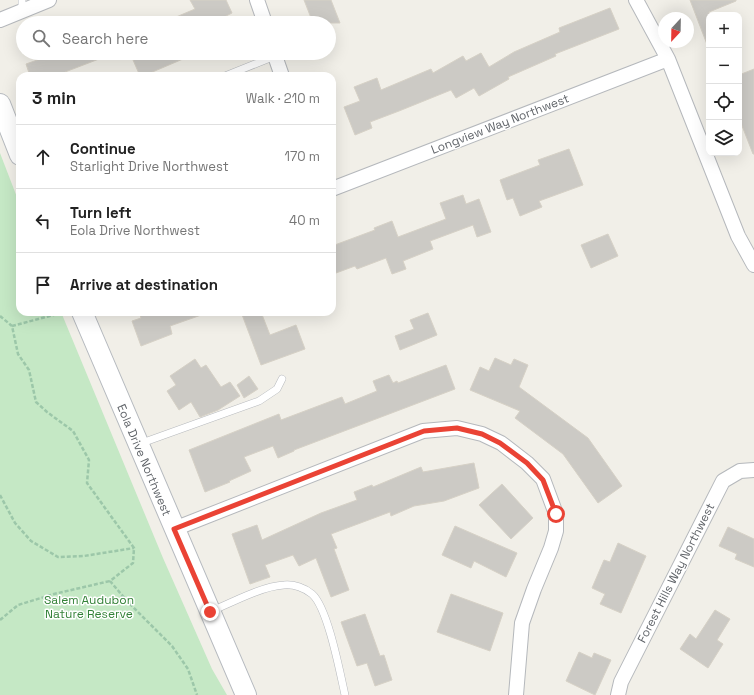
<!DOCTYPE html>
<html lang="en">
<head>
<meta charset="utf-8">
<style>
  body { margin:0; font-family:"Space Grotesk",sans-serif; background:#f6f6f6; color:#222 }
  .controls { position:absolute; right:12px; top:12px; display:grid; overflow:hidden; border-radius:8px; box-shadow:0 4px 16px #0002 }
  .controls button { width:36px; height:36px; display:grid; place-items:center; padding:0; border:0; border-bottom:1px solid #e0e0e0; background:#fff; color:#222; font:20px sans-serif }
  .compass { position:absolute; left:658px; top:12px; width:36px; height:36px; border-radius:50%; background:#fff; box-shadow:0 4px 16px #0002; rotate:202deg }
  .stop { position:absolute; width:12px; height:12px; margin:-9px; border:3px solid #ea4335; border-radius:50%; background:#fff }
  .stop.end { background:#ea4335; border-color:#fff; box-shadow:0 1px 4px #0008 }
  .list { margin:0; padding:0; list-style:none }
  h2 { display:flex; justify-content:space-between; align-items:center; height:52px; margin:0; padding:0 16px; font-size:17px }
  h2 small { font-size:13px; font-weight:400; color:#767676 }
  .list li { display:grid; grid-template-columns:26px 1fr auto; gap:12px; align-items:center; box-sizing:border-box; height:64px; padding:0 16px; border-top:1px solid #e0e0e0 }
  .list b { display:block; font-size:15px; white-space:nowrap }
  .list p { margin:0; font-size:13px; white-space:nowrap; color:#767676 }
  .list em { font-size:13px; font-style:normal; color:#767676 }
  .icon { flex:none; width:22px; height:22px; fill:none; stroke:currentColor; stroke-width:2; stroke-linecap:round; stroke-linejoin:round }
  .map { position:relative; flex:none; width:754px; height:695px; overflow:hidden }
  .search { position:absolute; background:#fff; box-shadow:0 4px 16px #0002; left:16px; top:16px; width:320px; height:44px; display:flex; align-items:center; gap:10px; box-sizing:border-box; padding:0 14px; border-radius:22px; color:#767676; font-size:15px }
  .panel { position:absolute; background:#fff; box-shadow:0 4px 16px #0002; left:16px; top:72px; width:320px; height:244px; border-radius:12px }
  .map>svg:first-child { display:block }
</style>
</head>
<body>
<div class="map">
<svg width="754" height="695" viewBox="0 0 754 695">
  <rect width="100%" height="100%" fill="#f1efe8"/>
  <path fill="#c5e8c5" d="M0 153 20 205V312H61L163 558 212 669 227 695H0Z"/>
  <path fill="#cccac5" stroke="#d6d1c6" d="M190 0H226L232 13 212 23H162L195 9Z
    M304 0H331L340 23H313Z
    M690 0H736V1L709 12V46L708 47Z
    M610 8 619 29 555 54 556 56 508 77 509 79 479 96 474 88 456 98 451 90 399 111 370 122 372 128 355 135 344 107 360 101 354 87 377 78 381 90 431 69 433 73 463 56 466 61 481 53 489 67 514 52 560 32 559 28Z
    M57 53H112V54L65 72 66 76H30L26 64Z
    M130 53H197L143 76H140Z
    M754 69V154H753L739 118V75Z
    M569 149 583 185 539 201 542 207 520 216 513 198 507 200 500 180 540 165 538 160Z
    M463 195 466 204 479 199 491 232 477 237 473 225 430 241 433 249 403 261 406 269 392 274 386 258 357 269 355 266 336 273 332 263V246L375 230 374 228 392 221 398 237 446 219 440 203Z
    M608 234 618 256 591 268 581 245Z
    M139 312H204V314L170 326 172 334 141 346 132 321 141 318Z
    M241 312H261L270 335 296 325 305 349 261 365Z
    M428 313 437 335 400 350 395 336 414 329 410 320Z
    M495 358 511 365 514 359 528 365 519 387 588 438 622 486 598 503 563 454 515 418 520 411 470 390 480 367 489 371Z
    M195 359 201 368 206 365 221 387 230 382 240 396 218 410 200 417 191 402 179 410 167 391 176 385 170 376Z
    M446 365 455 389 294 450V451L278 458 273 446 244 457 251 471 229 481 230 482 205 492 189 450 279 414 281 420 342 397 345 404 377 391 373 381 389 375 393 383 397 381 398 383Z
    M249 376 258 389 244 398 237 385Z
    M474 463 479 488 444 501 414 506 391 516 390 512 331 534 337 548 334 549 349 590 331 597 316 558 299 566 293 555 265 565 270 577 250 584 232 534 257 525 262 540 321 513 357 500 354 492 372 485 373 487 421 467 423 472Z
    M502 484 533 518 511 539 479 505Z
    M455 526 517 553 506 577 474 561 471 568 442 555Z
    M728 527 754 539V567L735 559 737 554 719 546Z
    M618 543 646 556 621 613 600 604 605 594 592 588 604 560 610 562Z
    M451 594 503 613 490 651 437 632Z
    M715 610 730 619 717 640 723 644 708 668 680 649 690 634 696 639Z
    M365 614 380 656 384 655 392 680 375 686 367 663 357 666 341 622Z
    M579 652 592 658 594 653 611 660 595 695 566 681Z"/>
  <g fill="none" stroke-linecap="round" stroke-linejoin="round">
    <defs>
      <path id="service" d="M22 0V11
        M225 76 275 56
        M139 444 259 401 277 389 282 379
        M212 611C232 602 263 586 284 585 294 584 305 588 312 594 328 608 340 673 345 695"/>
      <path id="minor" d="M257 0 265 23
        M636 0 668 59 738 236 754 265
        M0 20 49 0
        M274 53 282 76
        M332 189 668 59
        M174 529 423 431 457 428 482 434 501 443 527 463 543 479 556 514V531L551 548 534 589 522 623 516 695
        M618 695 621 682 723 481 740 471 754 470"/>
      <path id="secondary" d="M0 104 20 155
        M82 312 246 695"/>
    </defs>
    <use href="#service" stroke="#b5b8bc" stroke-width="8"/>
    <use href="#minor" stroke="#b5b8bc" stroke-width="16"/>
    <use href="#secondary" stroke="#b6babf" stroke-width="22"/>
    <path stroke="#9cc7a9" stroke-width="2.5" stroke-dasharray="4 2" stroke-linecap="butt" d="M0 316 12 326 18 354 29 370 36 402 47 412 73 431 89 460 87 483 134 548 133 563 110 581 127 601 172 646 188 669 197 695
      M12 326 61 313
      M0 495 15 523 31 541 58 557 84 556 134 548
      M0 620 18 605 54 594 110 581"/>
    <use href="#service" stroke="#fff" stroke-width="7"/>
    <use href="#minor" stroke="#fff" stroke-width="14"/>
    <use href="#secondary" stroke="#fff" stroke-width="20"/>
  </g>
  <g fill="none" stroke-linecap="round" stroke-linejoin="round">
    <path stroke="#ea4335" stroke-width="5" d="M210 612 174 529 424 431 457 428 482 434 500 443 527 463 543 480 556 514"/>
  </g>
  <g text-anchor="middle" stroke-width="3" stroke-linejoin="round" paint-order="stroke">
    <g font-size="12" fill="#5f6368" stroke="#fff">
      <text transform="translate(500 124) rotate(-21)" y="4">Longview Way Northwest</text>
      <text transform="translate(144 460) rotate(67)" y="4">Eola Drive Northwest</text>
      <text transform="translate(676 573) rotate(-63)" y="4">Forest Hills Way Northwest</text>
    </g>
    <g font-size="12" fill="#348238" stroke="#fff">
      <text x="89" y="604">Salem Audubon<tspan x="89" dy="14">Nature Reserve</tspan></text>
    </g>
  </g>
</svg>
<div class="controls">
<button>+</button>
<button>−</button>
<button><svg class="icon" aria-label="locate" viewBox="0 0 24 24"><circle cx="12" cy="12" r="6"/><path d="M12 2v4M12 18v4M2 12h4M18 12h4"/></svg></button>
<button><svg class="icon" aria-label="layers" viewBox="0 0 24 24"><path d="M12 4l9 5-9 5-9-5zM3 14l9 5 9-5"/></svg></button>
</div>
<svg class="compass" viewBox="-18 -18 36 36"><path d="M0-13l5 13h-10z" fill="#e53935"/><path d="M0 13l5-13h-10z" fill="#767676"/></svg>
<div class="stop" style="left:556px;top:514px"></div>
<div class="stop end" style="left:210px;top:612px"></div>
<div class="search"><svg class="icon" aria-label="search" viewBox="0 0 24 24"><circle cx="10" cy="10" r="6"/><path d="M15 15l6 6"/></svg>Search here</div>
<section class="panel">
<h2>3 min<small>Walk · 210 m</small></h2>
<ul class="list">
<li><svg class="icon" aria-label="ahead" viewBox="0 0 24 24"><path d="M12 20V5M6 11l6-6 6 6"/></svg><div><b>Continue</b><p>Starlight Drive Northwest</p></div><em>170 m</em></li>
<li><svg class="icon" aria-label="left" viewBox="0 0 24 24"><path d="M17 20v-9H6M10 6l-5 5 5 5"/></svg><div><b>Turn left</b><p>Eola Drive Northwest</p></div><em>40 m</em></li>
<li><svg class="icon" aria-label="arrive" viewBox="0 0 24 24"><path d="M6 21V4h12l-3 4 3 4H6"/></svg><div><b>Arrive at destination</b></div></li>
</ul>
</section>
</div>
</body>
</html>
